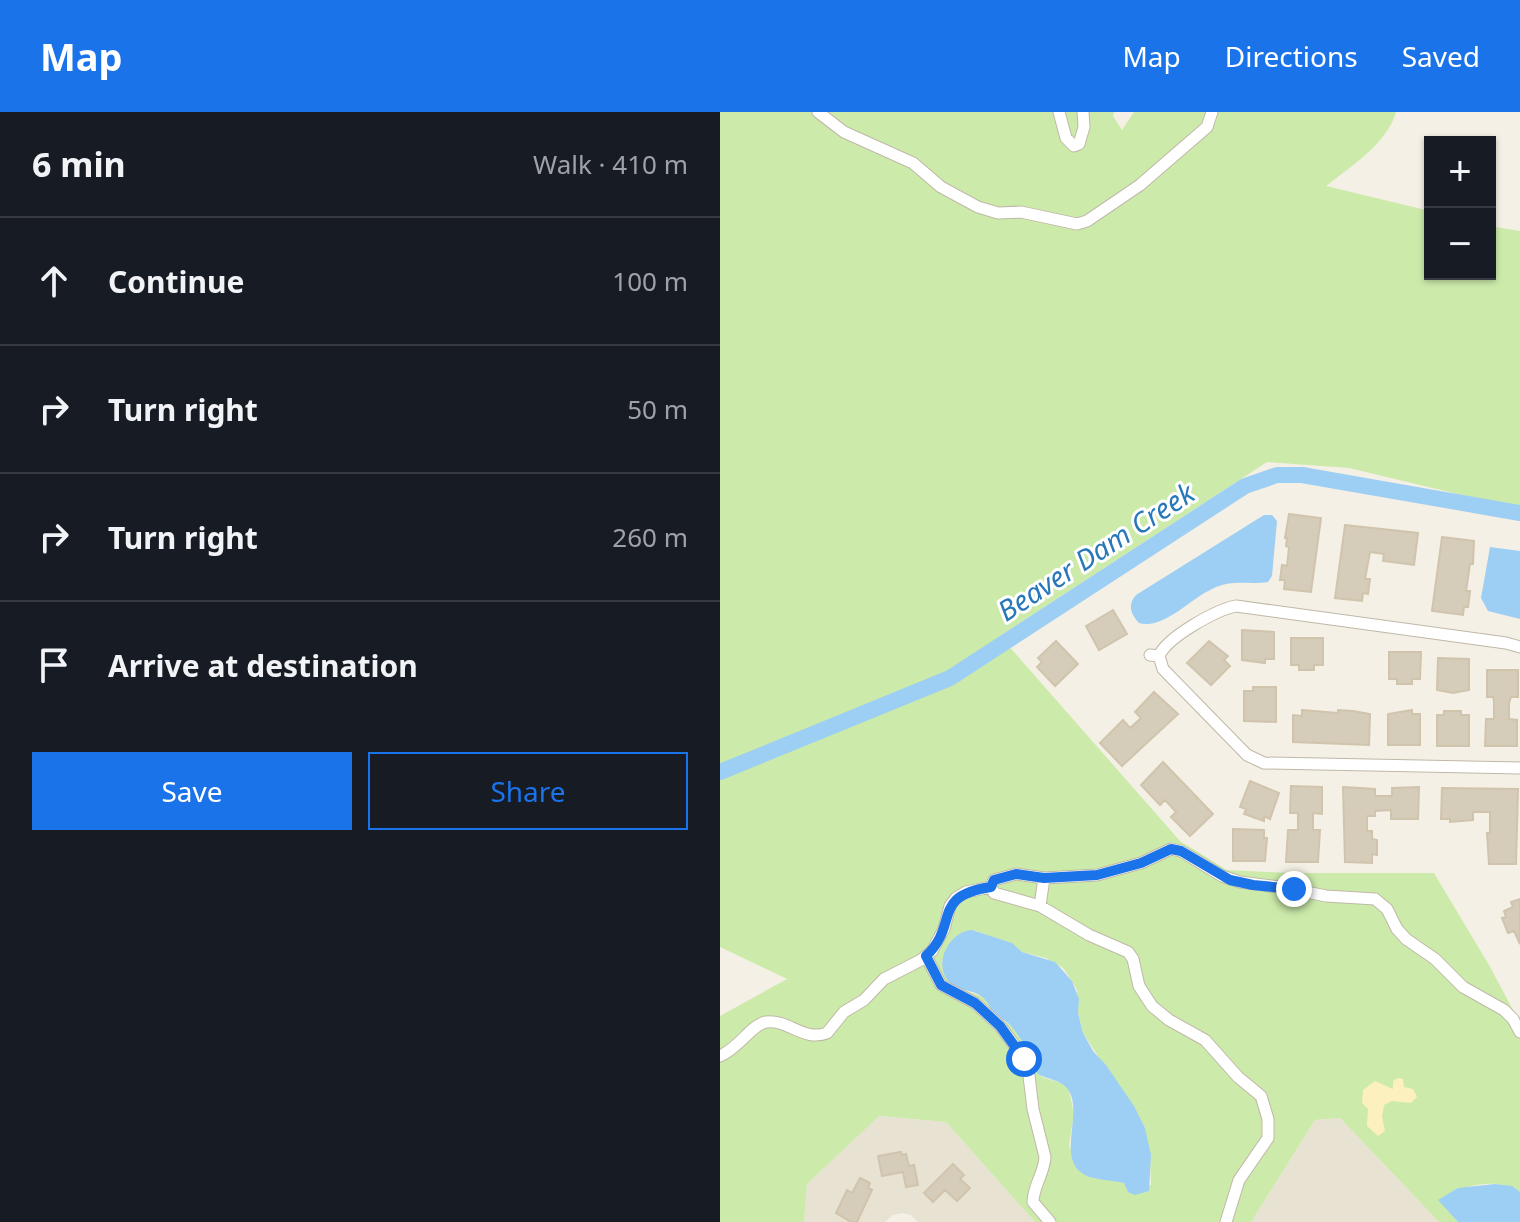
<!DOCTYPE html>
<html lang="en">
<head>
<meta charset="utf-8">
<style>
  body { margin:0; font-family:"Noto Sans",sans-serif; background:#20242c; color:#f1f3f6 }
  .controls { position:absolute; right:24px; top:24px; display:grid; overflow:hidden; border-radius:0px; box-shadow:0 2px 6px #0004 }
  .controls button { width:72px; height:72px; display:grid; place-items:center; padding:0; border:0; border-bottom:2px solid #363941; background:#171b24; color:#f1f3f6; font:40px sans-serif }
  .stop { position:absolute; width:24px; height:24px; margin:-18px; border:6px solid #1a73e8; border-radius:50%; background:#fff }
  .stop.end { background:#1a73e8; border-color:#fff; box-shadow:0 2px 8px #0008 }
  .list { margin:0; padding:0; list-style:none }
  h2 { display:flex; justify-content:space-between; align-items:center; height:104px; margin:0; padding:0 32px; font-size:34px }
  h2 small { font-size:26px; font-weight:400; color:#9ea1a6 }
  .list li { display:grid; grid-template-columns:52px 1fr auto; gap:24px; align-items:center; box-sizing:border-box; height:128px; padding:0 32px; border-top:2px solid #363941 }
  .list b { display:block; font-size:30px; white-space:nowrap }
  .list em { font-size:26px; font-style:normal; color:#9ea1a6 }
  .actions { display:flex; gap:16px; padding:24px 32px }
  .actions a { flex:1; padding:18px 0; border:2px solid #1a73e8; border-radius:0px; text-align:center; font-size:28px; color:#1a73e8 }
  .actions .main { background:#1a73e8; color:#fff }
  .icon { flex:none; width:44px; height:44px; fill:none; stroke:currentColor; stroke-width:2; stroke-linecap:round; stroke-linejoin:round }
  .map { position:relative; flex:none; width:800px; height:1110px; overflow:hidden }
  header { display:flex; align-items:center; gap:48px; box-sizing:border-box; height:112px; padding:0 40px; background:#1a73e8; color:#fff }
  header strong { font-size:38px }
  nav { display:flex; gap:44px; margin-inline-start:auto; font-size:28px }
  main { display:flex }
  aside { flex:1; background:#171b24 }
  .map>svg:first-child { display:block }
</style>
</head>
<body>
<header>
<strong>Map</strong>
<nav><a>Map</a><a>Directions</a><a>Saved</a></nav>
</header>
<main>
<aside>
<h2>6 min<small>Walk · 410 m</small></h2>
<ul class="list">
<li><svg class="icon" aria-label="ahead" viewBox="0 0 24 24"><path d="M12 20V5M6 11l6-6 6 6"/></svg><div><b>Continue</b></div><em>100 m</em></li>
<li><svg class="icon" aria-label="right" viewBox="0 0 24 24"><path d="M7 20v-9h11M14 6l5 5-5 5"/></svg><div><b>Turn right</b></div><em>50 m</em></li>
<li><svg class="icon" aria-label="right" viewBox="0 0 24 24"><path d="M7 20v-9h11M14 6l5 5-5 5"/></svg><div><b>Turn right</b></div><em>260 m</em></li>
<li><svg class="icon" aria-label="arrive" viewBox="0 0 24 24"><path d="M6 21V4h12l-3 4 3 4H6"/></svg><div><b>Arrive at destination</b></div></li>
</ul>
<div class="actions"><a class="main">Save</a><a>Share</a></div>
</aside>
<div class="map">
<svg width="800" height="1110" viewBox="0 0 800 1110">
  <rect width="100%" height="100%" fill="#f4f0e5"/>
  <path fill="#e8e2d3" d="M158 1004 226 1010 315 1110H198L191 1103 182 1101 173 1103 165 1110H84L87 1072Z
    M620 1006 719 1110H531L595 1008Z"/>
  <path fill="#ccebab" fill-rule="evenodd" d="M0 0H394L393 4 402 18 414 0H676C667 32 631 54 606 74L710 99V162H770V114L800 119V397L629 356 547 350 280 524 460 729 507 758 570 761H714L769 853 800 911V1080C775 1064 742 1074 719 1088L738 1110H719L620 1006 595 1008 531 1110H315L226 1010 159 1004 87 1072 84 1110H0V904L67 867 0 835ZM252 818 291 831 302 840 326 846 343 856 352 869 357 878 358 901 363 921 425 1016 430 1043 431 1073 367 1064 357 1054 349 1033 354 1002 349 978 344 972 322 965 316 958 314 948 299 923 290 913 275 902 264 885 235 875 222 851C227 832 233 822 252 818Z"/>
  <path fill="#fbf0be" d="M678 966 683 967 684 975 693 977 697 985 691 991 672 989 664 993 662 1005 665 1019 658 1024 647 1014 648 997 642 991 643 978 655 969 673 977V969Z"/>
  <path fill="#9dcef4" d="M544 403H552L557 409 552 464 548 470C528 473 512 467 492 477 470 487 443 518 419 511 411 502 407 493 416 483Z
    M770 435 800 439V507L768 499 761 486Z
    M252 818 292 831 302 840 335 850 352 869 359 887 358 901 363 921 373 939 386 953 414 994 425 1016 431 1043 429 1079 415 1083 408 1080 404 1071C396 1069 372 1067 367 1064 333 1049 366 1000 347 976 340 968 327 967 318 962 310 944 304 929 291 914 287 909 281 907 276 903 270 898 268 888 261 884 251 877 235 879 228 869 213 850 230 819 252 818Z
    M775 1072 792 1074 800 1080V1110H738L718 1088 738 1076Z"/>
  <g fill="none" stroke-linecap="round" stroke-linejoin="round">
    <path stroke="#9dcef4" stroke-width="16" d="M0 660 230 566 525 374 557 363H582L800 401"/>
  </g>
  <path fill="#d6ccba" stroke="#d1c4ad" stroke-width="2" d="M569 402 601 406 591 480 564 477 565 468H560L562 453 567 454 569 435 566 434 567 426H565Z
    M625 413 698 421 694 453 663 449 664 442 650 440 645 467H650L648 482 643 481 642 489 615 486Z
    M722 425 754 429 753 452H750L746 479H750L748 495H744L743 503 712 499Z
    M393 498 407 522 379 538 366 514Z
    M522 518 554 520V547H545V551L522 548Z
    M571 526H603V553H594V558H579V553H571Z
    M336 529 358 552 335 574 317 555 322 550 318 546Z
    M489 529 508 544 504 548 510 554 491 573 467 551Z
    M669 540H701L700 567H692V572H677V567H669Z
    M718 546 749 547V578L733 581 717 578Z
    M767 558H798V585H791L789 591V607L797 608V634H765L766 607H774V589L773 585H767Z
    M533 575H556V610L524 609V579H533Z
    M434 580 458 602 402 654 380 631 403 608 410 616 421 606 415 600Z
    M582 598 618 601V598L633 599 650 602 649 633 573 630V603L582 604Z
    M692 598V602H700V633H668V602Z
    M724 599H741V603H749V634H717V603H724Z
    M443 650 493 702 470 724 451 705 456 700 445 688 440 693 421 673Z
    M530 669 559 681 550 707 544 704V709L524 702 526 697 520 695Z
    M571 674 602 675V702L593 701V718H600L598 750H566L568 718H578V701H570Z
    M623 675 655 677V684H672V676L699 675 698 707H671V698L655 699V704H647V719H652V727L657 728V743L652 742V751L625 750Z
    M722 676 798 677 796 752H769L767 721H770V700H753V708L730 710V707H721Z
    M513 717 544 718V726H547L545 749H513Z
    M800 787V832L794 819 788 821 782 806 786 805 784 799 793 795 791 790Z
    M181 1040 182 1043 186 1042 189 1054 194 1053 198 1073 186 1075 183 1060 162 1064 158 1044Z
    M233 1052 244 1063 240 1067 250 1076 237 1089 225 1078 213 1090 204 1081Z
    M140 1066 150 1071 148 1076 152 1078 137 1110H131L116 1101 127 1078 132 1081Z"/>
  <g fill="none" stroke-linecap="round" stroke-linejoin="round">
    <defs>
      <path id="minor" d="M98 0 124 20 193 51 221 75 258 95 278 101 301 100 357 112 367 109 420 73 487 15 492 0
        M339 0 346 26 354 34 359 32 364 15 363 0
        M430 543 439 544 443 557 527 643 544 651 800 656
        M439 544C447 525 496 498 516 494L786 531 800 535
        M320 794 324 766
        M206 844 221 873 255 891 280 914 301 942 309 964 313 997 325 1045C324 1062 313 1074 313 1090L330 1110
        M0 944C19 936 32 912 46 910 68 907 84 930 107 921L124 900 144 888 164 867 201 848 212 839 224 817 230 794 236 786 246 780 271 775
        M506 1110 519 1068 548 1026V1007L541 984 518 965 485 928 449 908 432 894 419 874 413 847 408 840 369 823 320 794 274 781 271 775 274 768 296 762 324 766 377 763 421 751 451 737 461 739 502 764 520 770 567 776 606 784 655 787 667 797 677 817 686 827 715 847 743 875 784 898 793 907 800 920"/>
    </defs>
    <use href="#minor" stroke="#c0b8a7" stroke-width="13"/>
    <use href="#minor" stroke="#fff" stroke-width="11"/>
  </g>
  <g fill="none" stroke-linecap="round" stroke-linejoin="round">
    <path stroke="#1a73e8" stroke-width="10" d="M304 947 280 914 255 891 221 873 206 844C240 812 210 784 271 775L274 768 296 762 324 766 377 763 421 751 451 737 461 739 510 768 533 773 574 777"/>
  </g>
  <g text-anchor="middle" stroke-width="6" stroke-linejoin="round" paint-order="stroke">
    <g font-size="28" font-style="italic" fill="#2777b9" stroke="#fff">
      <text transform="translate(376 440) rotate(-33)" y="10">Beaver Dam Creek</text>
    </g>
  </g>
</svg>
<div class="controls">
<button>+</button>
<button>−</button>
</div>
<div class="stop" style="left:304px;top:947px"></div>
<div class="stop end" style="left:574px;top:777px"></div>
</div>
</main>
</body>
</html>
